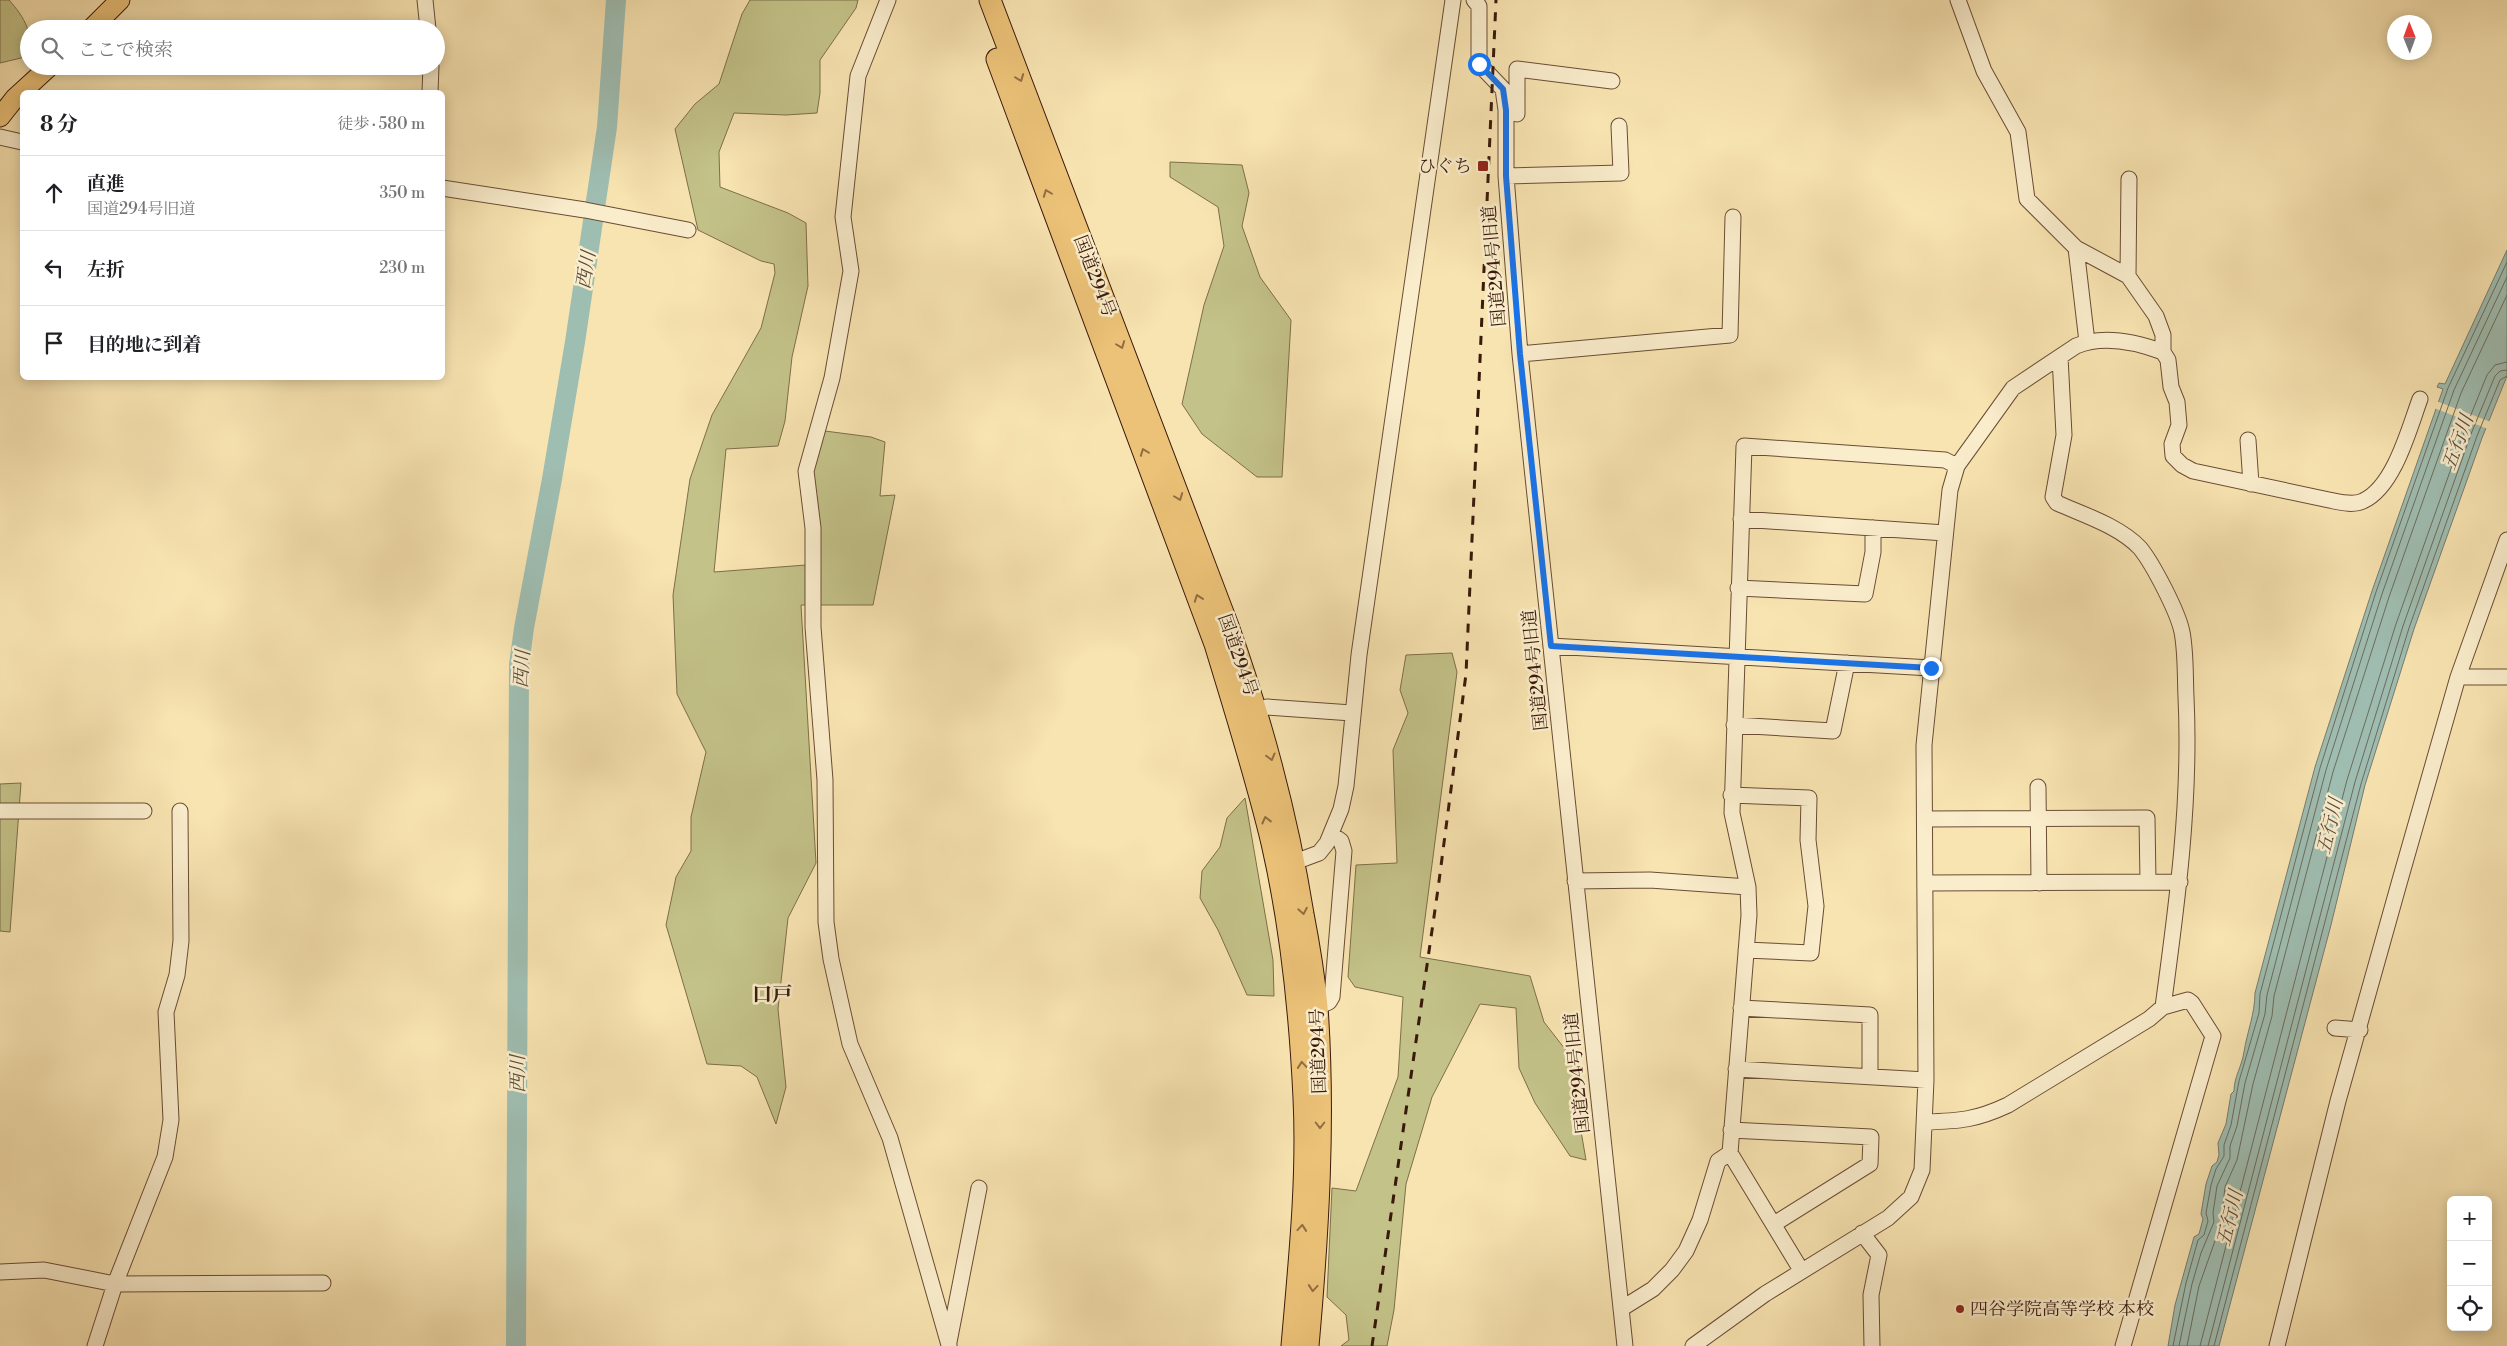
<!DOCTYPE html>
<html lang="ja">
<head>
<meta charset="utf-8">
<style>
  body { margin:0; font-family:"Libre Bodoni","Noto Serif JP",serif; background:#f2f2f2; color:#202124 }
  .controls { position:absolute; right:15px; bottom:15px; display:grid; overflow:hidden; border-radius:8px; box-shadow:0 2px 12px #0003 }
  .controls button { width:45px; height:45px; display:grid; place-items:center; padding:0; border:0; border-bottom:1px solid #e0e0e0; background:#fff; color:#202124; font:25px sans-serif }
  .compass { position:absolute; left:2387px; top:15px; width:45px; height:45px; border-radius:50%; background:#fff; box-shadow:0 2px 12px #0003; rotate:359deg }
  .stop { position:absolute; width:15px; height:15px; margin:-11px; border:4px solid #1a73e8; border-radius:50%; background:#fff }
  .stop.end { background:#1a73e8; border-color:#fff; box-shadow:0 1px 5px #0008 }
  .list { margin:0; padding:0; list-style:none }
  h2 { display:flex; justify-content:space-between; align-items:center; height:65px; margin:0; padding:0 20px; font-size:21px }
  h2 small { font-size:16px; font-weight:400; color:#757577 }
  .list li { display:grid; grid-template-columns:32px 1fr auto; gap:15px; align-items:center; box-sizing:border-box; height:75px; padding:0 20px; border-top:1px solid #e0e0e0 }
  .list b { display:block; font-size:19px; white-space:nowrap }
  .list p { margin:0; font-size:16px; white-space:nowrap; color:#757577 }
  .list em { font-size:16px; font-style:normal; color:#757577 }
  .icon { flex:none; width:28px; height:28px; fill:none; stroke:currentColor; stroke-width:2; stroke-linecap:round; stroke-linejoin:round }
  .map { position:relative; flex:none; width:2507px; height:1346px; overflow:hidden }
  .search { position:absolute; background:#fff; box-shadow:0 2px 12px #0003; left:20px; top:20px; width:425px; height:55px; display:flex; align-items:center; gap:12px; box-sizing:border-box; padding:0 18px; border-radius:28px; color:#757577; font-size:19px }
  .panel { position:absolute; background:#fff; box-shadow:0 2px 12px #0003; left:20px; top:90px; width:425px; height:290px; border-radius:8px }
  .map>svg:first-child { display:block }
</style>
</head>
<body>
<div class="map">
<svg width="2507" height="1346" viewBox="0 0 2507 1346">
  <rect width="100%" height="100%" fill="#f8e4b1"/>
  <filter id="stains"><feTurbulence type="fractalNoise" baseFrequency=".004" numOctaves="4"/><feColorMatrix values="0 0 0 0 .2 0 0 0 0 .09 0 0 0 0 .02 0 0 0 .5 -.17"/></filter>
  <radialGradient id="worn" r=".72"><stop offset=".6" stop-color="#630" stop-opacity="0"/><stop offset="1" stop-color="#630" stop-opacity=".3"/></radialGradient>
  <path fill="#c3c288" stroke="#7e6e4a" d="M0 0H9C24 17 36 35 25 57L0 63Z
    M750 0H858L856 8 820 60V93L817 113 786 115 734 113 719 152 720 187 788 213 806 223 808 286 792 357 785 421 778 446 726 449 714 572 819 564 812 470 825 431 871 437 885 442 880 496 895 495 873 605H801L816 863 788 918 778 1009 786 1087 776 1124 757 1077 741 1066 707 1064 666 925 676 877 691 851V817L706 752 677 694 673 595 690 479 712 415 761 328 775 273 774 264 761 261 698 230 675 129 695 104 719 84 742 14Z
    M1170 162 1242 165 1249 193 1242 226 1260 277 1291 320 1282 477H1257L1202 434 1182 404 1204 305 1224 246 1218 207 1170 177Z
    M1452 653 1457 672 1420 957 1530 976 1544 1022 1582 1071 1577 1108 1586 1160 1570 1156 1535 1103 1519 1068 1516 1008 1480 1004 1432 1097 1406 1184 1394 1310 1387 1346H1341L1349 1340 1346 1315 1327 1297 1332 1188 1356 1191 1398 1077 1403 997 1355 987 1348 977 1356 865 1397 863 1393 750 1408 713 1400 690 1406 655Z
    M21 783 10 932 0 931V784Z
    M1245 798 1273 960 1274 996 1247 995 1218 930 1200 898 1202 871 1220 847 1227 818Z"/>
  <path fill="#9fbeb2" stroke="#777c6f" d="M2507 250V376L2482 438 2414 629 2365 785 2331 925 2219 1346H2168L2175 1305 2194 1237 2199 1234 2203 1219 2201 1214 2206 1184 2212 1166 2217 1162 2219 1155 2218 1143 2226 1124 2231 1094 2234 1091C2234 1077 2242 1066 2244 1052 2247 1032 2255 1014 2255 993L2315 767 2372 591 2443 389 2437 387 2439 383 2445 384Z"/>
  <path fill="#f8e4b1" d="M2436 401 2491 422 2488 429 2434 408Z"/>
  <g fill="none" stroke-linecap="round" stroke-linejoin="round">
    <path stroke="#6c6c5e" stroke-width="1" d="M2173 1346 2186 1283 2198 1240 2204 1235 2208 1221 2206 1213 2211 1185 2216 1169 2224 1156V1145L2231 1125 2239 1081 2259 1013 2260 994 2320 768 2376 592 2448 388 2507 262
      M2179 1346 2192 1284 2201 1253 2214 1222 2213 1213 2217 1186 2230 1158V1146L2237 1126 2245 1083 2265 1014 2267 995 2326 770 2382 594 2454 390 2507 277
      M2187 1346 2199 1286 2221 1224 2225 1187 2237 1160 2253 1084 2272 1016 2274 996 2333 772 2389 597 2461 393 2507 295
      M2200 1346 2347 780 2396 624 2464 432 2487 375 2495 365 2507 362
      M2208 1346 2355 782 2403 626 2471 434 2495 376 2500 371 2507 370
      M2214 1346 2361 784 2409 628 2477 436 2500 380 2507 376"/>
    <path stroke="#9fbeb2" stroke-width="20" d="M516 1346 519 665 524 628 552 479 575 342 607 127 616 0"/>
    <defs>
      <path id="minor" d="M425 0 428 29
        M888 0 858 76 843 217 851 271 832 378 806 471 813 528V627L825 780 826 922 831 959 850 1044 890 1138 949 1345
        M1474 0 1479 6V64L1503 89 1506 110V176L1520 354 1625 1346
        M1958 0 1984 71 2018 132 2027 199 2076 248 2128 276 2156 316 2163 335V352L2168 360 2171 387 2177 402 2179 425 2172 444 2173 456 2182 465 2193 471 2329 500C2339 502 2353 506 2363 501 2394 487 2409 429 2420 399
        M430 92 431 66
        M1517 114V69L1612 81
        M0 137 22 142
        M1506 176 1621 173 1619 126
        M442 188 585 210 688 230
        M2076 248 2087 342
        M2128 276 2129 179
        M1520 354 1730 335 1733 217
        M2060 357 2064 435 2053 497 2057 503C2084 515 2119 526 2140 548 2153 564 2178 612 2182 632 2186 653 2185 676 2186 697 2191 801 2177 904 2163 1007
        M2248 440 2251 484
        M1741 519 1945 533
        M1738 588 1865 594 1873 552V528
        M1551 646 1931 668
        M2458 677H2507
        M1257 710 1267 707 1352 713
        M1734 725 1833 731 1847 663
        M2038 787 2039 883
        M1731 795 1809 798 1808 840 1816 906 1811 953 1746 950
        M0 811H144
        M1925 819 2147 818 2148 882
        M1284 866 1319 853 1327 843 1341 809 1346 786 1359 655 1453 0
        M1575 881 1650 880 1748 887
        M1926 883 2180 882
        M1317 1007 1329 1002 1332 997 1344 851 1341 841 1331 834
        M1741 1008 1870 1015V1077
        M2335 1028 2360 1030
        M1736 1069 1926 1080
        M1925 1122C1960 1121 1976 1120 2008 1105L2149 1019 2163 1007 2188 1000 2192 1003 2213 1036 2123 1346
        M1731 1130 1871 1137 1870 1164 1774 1224
        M1862 1233 1879 1255 1871 1295 1872 1346
        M1801 1270 1730 1153 1749 915 1748 887 1732 813 1744 446 1945 460 1957 466
        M0 1272 44 1270 115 1284 323 1283
        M1621 1309 1653 1289 1672 1270 1686 1251 1700 1220 1718 1161 1730 1153
        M949 1342 979 1188
        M95 1346 115 1284 165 1157 171 1120 166 1012 177 975 181 941 180 811
        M1693 1346 1765 1294 1888 1218 1911 1197 1922 1170 1926 1080 1924 745 1950 490 1957 466 2013 388 2076 346C2102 335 2136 342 2163 352
        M2277 1346 2338 1101 2400 880 2458 677 2507 540"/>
      <path id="major" d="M91 29 120 0
        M0 117 15 98 50 66"/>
      <path id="highway" d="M990 0 1228 626C1262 722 1287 814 1303 914 1309 945 1314 976 1317 1007 1325 1120 1318 1234 1308 1346
        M997 59 1215 644C1235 710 1256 776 1272 843 1291 926 1300 1013 1304 1098 1308 1180 1299 1264 1292 1346"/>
    </defs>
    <use href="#minor" stroke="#6a4c34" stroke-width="17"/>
    <use href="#major" stroke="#3a190b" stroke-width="21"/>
    <use href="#highway" stroke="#3a190b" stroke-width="23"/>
    <use href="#minor" stroke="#faedcc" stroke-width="15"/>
    <use href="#major" stroke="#ecc278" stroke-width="19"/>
    <use href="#highway" stroke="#ecc278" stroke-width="21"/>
    <path stroke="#3a190b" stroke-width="3" stroke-dasharray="9 9" stroke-linecap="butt" d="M1372 1346 1438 889 1466 674 1496 0"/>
  </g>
  <defs><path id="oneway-chevron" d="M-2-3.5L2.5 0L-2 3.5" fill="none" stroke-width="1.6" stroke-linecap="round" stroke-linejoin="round" transform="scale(1.25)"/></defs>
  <g stroke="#936e42">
    <use href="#oneway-chevron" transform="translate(1020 78) rotate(69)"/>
    <use href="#oneway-chevron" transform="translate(1047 193) rotate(-111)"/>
    <use href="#oneway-chevron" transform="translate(1121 345) rotate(69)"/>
    <use href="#oneway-chevron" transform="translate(1144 452) rotate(-111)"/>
    <use href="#oneway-chevron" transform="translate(1179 497) rotate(69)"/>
    <use href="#oneway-chevron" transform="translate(1198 598) rotate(-110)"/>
    <use href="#oneway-chevron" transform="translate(1271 757) rotate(75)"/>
    <use href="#oneway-chevron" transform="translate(1266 820) rotate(-104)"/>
    <use href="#oneway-chevron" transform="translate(1303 911) rotate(80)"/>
    <use href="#oneway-chevron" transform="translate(1302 1065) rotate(-95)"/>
    <use href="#oneway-chevron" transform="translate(1320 1125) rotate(90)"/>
    <use href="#oneway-chevron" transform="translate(1302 1228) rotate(-85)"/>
    <use href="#oneway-chevron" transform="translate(1313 1288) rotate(95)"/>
  </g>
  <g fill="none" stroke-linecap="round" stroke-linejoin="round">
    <path stroke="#1a73e8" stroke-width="6" d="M1479 64 1503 89 1506 110V176L1520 354 1551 646 1931 668"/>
  </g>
  <g fill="#8f2418" stroke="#faedcc" stroke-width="2">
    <rect x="1477" y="160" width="12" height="12" rx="2.5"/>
    <circle cx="1960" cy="1309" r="5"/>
  </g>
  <g text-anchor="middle" stroke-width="5" stroke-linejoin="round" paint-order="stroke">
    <g font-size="18" fill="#3a190b" stroke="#faedcc" text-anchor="end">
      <text x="1472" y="172">ひぐち</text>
      <text x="1970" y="1315" text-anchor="start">四谷学院高等学校 本校</text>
    </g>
    <g font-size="18" fill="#3a190b" stroke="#faedcc">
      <text transform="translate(1494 266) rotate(-95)" y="6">国道294号旧道</text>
      <text transform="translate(1095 276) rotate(69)" y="6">国道294号</text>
      <text transform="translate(1238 655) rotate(71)" y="6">国道294号</text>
      <text transform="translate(1535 670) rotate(-96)" y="6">国道294号旧道</text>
      <text transform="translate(1318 1051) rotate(-92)" y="6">国道294号</text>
      <text transform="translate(1577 1073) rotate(-96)" y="6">国道294号旧道</text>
    </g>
    <g font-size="19" font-style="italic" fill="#584b3d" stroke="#faedcc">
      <text transform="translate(585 270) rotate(-81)" y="7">西川</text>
      <text transform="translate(2457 442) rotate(-70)" y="7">五行川</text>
      <text transform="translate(521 669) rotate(-86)" y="7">西川</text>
      <text transform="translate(2329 826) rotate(-76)" y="7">五行川</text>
      <text transform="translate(517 1074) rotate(-90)" y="7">西川</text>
      <text transform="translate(2229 1218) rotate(-76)" y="7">五行川</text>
    </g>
    <g font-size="20" font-weight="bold" fill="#3a190b" stroke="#faedcc">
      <text x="772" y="1001">口戸</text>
    </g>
  </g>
  <rect width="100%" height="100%" filter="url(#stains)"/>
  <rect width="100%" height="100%" fill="url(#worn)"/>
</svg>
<div class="controls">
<button>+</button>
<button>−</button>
<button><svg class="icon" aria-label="locate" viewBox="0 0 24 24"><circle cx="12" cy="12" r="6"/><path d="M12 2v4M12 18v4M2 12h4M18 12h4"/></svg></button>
</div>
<svg class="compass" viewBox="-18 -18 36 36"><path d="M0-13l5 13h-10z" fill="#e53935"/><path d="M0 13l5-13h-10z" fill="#757577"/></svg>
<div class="stop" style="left:1479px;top:64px"></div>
<div class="stop end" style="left:1931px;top:668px"></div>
<div class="search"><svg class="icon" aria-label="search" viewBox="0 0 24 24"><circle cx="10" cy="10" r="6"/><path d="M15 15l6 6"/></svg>ここで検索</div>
<section class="panel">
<h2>8 分<small>徒歩 · 580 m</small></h2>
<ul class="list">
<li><svg class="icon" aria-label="ahead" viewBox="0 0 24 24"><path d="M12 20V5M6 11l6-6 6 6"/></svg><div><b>直進</b><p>国道294号旧道</p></div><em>350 m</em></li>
<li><svg class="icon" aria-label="left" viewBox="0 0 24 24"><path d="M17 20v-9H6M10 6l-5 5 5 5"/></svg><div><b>左折</b></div><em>230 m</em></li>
<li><svg class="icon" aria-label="arrive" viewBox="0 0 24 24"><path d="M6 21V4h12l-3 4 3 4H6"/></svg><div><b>目的地に到着</b></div></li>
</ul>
</section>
</div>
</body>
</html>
